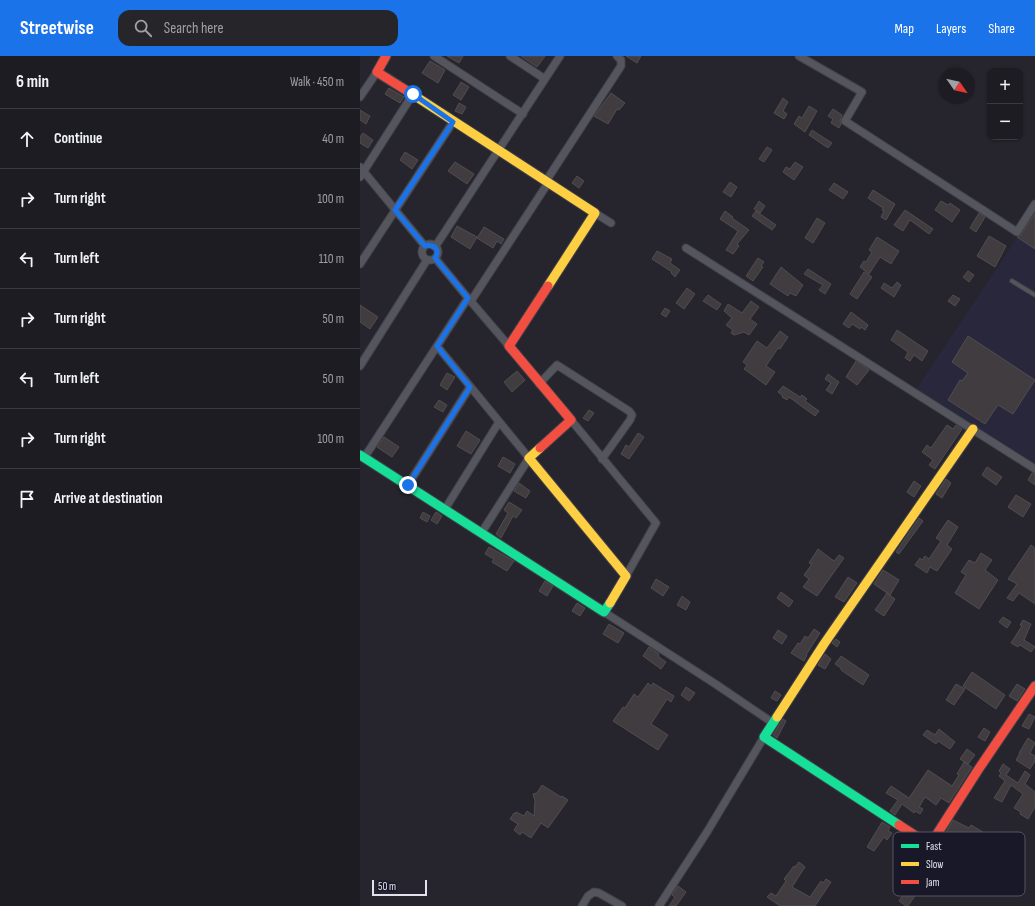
<!DOCTYPE html>
<html lang="en">
<head>
<meta charset="utf-8">
<style>
  body { margin:0; font-family:"Sofia Sans Condensed",sans-serif; background:#25252a; color:#f1f3f6 }
  .controls { position:absolute; right:12px; top:12px; display:grid; overflow:hidden; border-radius:8px; box-shadow:0 1px 3px #0004 }
  .controls button { width:36px; height:36px; display:grid; place-items:center; padding:0; border:0; border-bottom:1px solid #3a3a40; background:#1c1c22; color:#f1f3f6; font:20px sans-serif }
  .compass { position:absolute; left:579px; top:12px; width:36px; height:36px; border-radius:50%; background:#1c1c22; box-shadow:0 1px 3px #0004; rotate:124deg }
  .scale { position:absolute; left:12px; bottom:10px; width:55px; box-sizing:border-box; padding-left:4px; border:2px solid #e2e2ee; border-top:0; font-size:11px; line-height:14px; white-space:nowrap; color:#e2e2ee; -webkit-text-stroke:3px #181828; paint-order:stroke }
  .stop { position:absolute; width:12px; height:12px; margin:-9px; border:3px solid #1a73e8; border-radius:50%; background:#fff }
  .stop.end { background:#1a73e8; border-color:#fff; box-shadow:0 1px 4px #0008 }
  .list { margin:0; padding:0; list-style:none }
  h2 { display:flex; justify-content:space-between; align-items:center; height:52px; margin:0; padding:0 16px; font-size:17px }
  h2 small { font-size:13px; font-weight:400; color:#a0a1a5 }
  .list li { display:grid; grid-template-columns:26px 1fr auto; gap:12px; align-items:center; box-sizing:border-box; height:60px; padding:0 16px; border-top:1px solid #3a3a40 }
  .list b { display:block; font-size:15px; white-space:nowrap }
  .list em { font-size:13px; font-style:normal; color:#a0a1a5 }
  .icon { flex:none; width:22px; height:22px; fill:none; stroke:currentColor; stroke-width:2; stroke-linecap:round; stroke-linejoin:round }
  .map { position:relative; flex:none; width:675px; height:850px; overflow:hidden }
  header { display:flex; align-items:center; gap:24px; box-sizing:border-box; height:56px; padding:0 20px; background:#1a73e8; color:#fff }
  header strong { font-size:19px }
  nav { display:flex; gap:22px; margin-inline-start:auto; font-size:14px }
  .search { width:280px; height:36px; background:#25252a; display:flex; align-items:center; gap:10px; box-sizing:border-box; padding:0 14px; border-radius:12px; color:#a0a1a5; font-size:15px }
  main { display:flex }
  aside { flex:1; background:#1c1c22 }
  .map>svg:first-child { display:block }
</style>
</head>
<body>
<header>
<strong>Streetwise</strong>
<div class="search"><svg class="icon" aria-label="search" viewBox="0 0 24 24"><circle cx="10" cy="10" r="6"/><path d="M15 15l6 6"/></svg>Search here</div>
<nav><a>Map</a><a>Layers</a><a>Share</a></nav>
</header>
<main>
<aside>
<h2>6 min<small>Walk · 450 m</small></h2>
<ul class="list">
<li><svg class="icon" aria-label="ahead" viewBox="0 0 24 24"><path d="M12 20V5M6 11l6-6 6 6"/></svg><div><b>Continue</b></div><em>40 m</em></li>
<li><svg class="icon" aria-label="right" viewBox="0 0 24 24"><path d="M7 20v-9h11M14 6l5 5-5 5"/></svg><div><b>Turn right</b></div><em>100 m</em></li>
<li><svg class="icon" aria-label="left" viewBox="0 0 24 24"><path d="M17 20v-9H6M10 6l-5 5 5 5"/></svg><div><b>Turn left</b></div><em>110 m</em></li>
<li><svg class="icon" aria-label="right" viewBox="0 0 24 24"><path d="M7 20v-9h11M14 6l5 5-5 5"/></svg><div><b>Turn right</b></div><em>50 m</em></li>
<li><svg class="icon" aria-label="left" viewBox="0 0 24 24"><path d="M17 20v-9H6M10 6l-5 5 5 5"/></svg><div><b>Turn left</b></div><em>50 m</em></li>
<li><svg class="icon" aria-label="right" viewBox="0 0 24 24"><path d="M7 20v-9h11M14 6l5 5-5 5"/></svg><div><b>Turn right</b></div><em>100 m</em></li>
<li><svg class="icon" aria-label="arrive" viewBox="0 0 24 24"><path d="M6 21V4h12l-3 4 3 4H6"/></svg><div><b>Arrive at destination</b></div></li>
</ul>
</aside>
<div class="map">
<svg width="675" height="850" viewBox="0 0 675 850">
  <rect width="100%" height="100%" fill="#26252e"/>
  <path fill="#28273c" d="M675 153V412L555 335 637 212Z"/>
  <path fill="#403c3f" stroke="#514d4f" d="M87 0H103L99 7Z
    M161 0H185L177 11Z
    M266 0H281L277 7Z
    M70 5 85 14 78 27 62 17Z
    M101 26 109 31 101 44 93 39Z
    M29 32 44 41 40 47 25 38Z
    M251 37 265 47 259 54 257 53 248 68 234 60Z
    M423 42 428 46 423 55 427 58 424 63 414 57Z
    M99 47 106 51 102 58 95 55Z
    M449 50 457 55 445 76 434 68 439 60 442 62Z
    M473 53 482 59 480 65 481 68 479 72 471 67 473 63 468 60Z
    M0 54 10 60 6 68 0 64Z
    M452 74 472 87 468 92 449 79Z
    M3 77 13 84 8 92 0 87V81Z
    M407 91 412 94 404 106 399 103Z
    M45 96 58 104 52 113 40 104Z
    M95 106 114 118 107 128 88 115Z
    M435 106 443 111 434 124 423 116 426 111 430 113Z
    M217 120 224 125 219 132 212 127Z
    M370 126 377 131 371 141 363 136Z
    M474 127 488 136 483 143 469 134Z
    M513 134 535 148 526 164 521 161 524 155 522 154 523 152 508 142Z
    M399 145 405 150 400 157 394 153Z
    M581 145 588 149 590 147 600 154 592 166 575 154Z
    M545 154 573 173 569 178 550 164 543 175 534 169Z
    M365 155 373 161 372 162 389 174 377 188 379 190 373 198 366 194 378 175 360 163Z
    M396 155 416 169 412 174 392 160Z
    M619 157 625 161 616 176 610 172Z
    M675 157V193L657 181 661 179Z
    M457 162 465 167 453 187 445 182Z
    M97 170 117 181 110 193 91 181Z
    M124 171 144 183 141 188 137 185 133 192 117 182Z
    M629 180 646 190 635 211 617 200Z
    M517 181 539 195 531 208 520 201 509 218 500 211 504 205 506 206 512 196 509 194Z
    M297 195 312 203 310 207 320 214 315 221 311 217 312 216 292 203Z
    M398 202 404 206 401 210 403 211 393 225 386 220Z
    M421 211 443 229 436 240 430 237 428 240 410 228Z
    M448 213 471 228 465 238 459 234 463 229 444 218Z
    M608 215 614 219 609 226 603 221Z
    M504 216 512 221 497 243 490 238Z
    M537 226 541 229 534 241 521 232 524 227 532 232Z
    M327 232 335 238 324 253 316 247Z
    M348 239 361 248 357 254 343 245Z
    M593 239 600 243 595 250 588 245Z
    M391 245 399 251 390 263 397 268 389 279 384 276 374 279 371 277 373 274 366 269 372 262 364 255 368 248 382 257Z
    M0 249 18 261 10 273 0 266Z
    M305 252 310 255 306 261 301 258Z
    M491 256 508 269 505 274 501 271 500 273 492 268 489 272 483 268Z
    M537 274 568 295 562 305 554 299 550 305 545 302 548 296 531 284Z
    M420 275 428 281 420 293 418 292 406 310 415 316 406 329 384 313 387 309 383 306 397 285 407 292Z
    M608 280 675 324 653 358 638 349 625 368 588 344 600 324 602 325 608 317 592 306Z
    M496 305 509 314 497 329 486 321Z
    M157 315 165 324 152 336 144 326Z
    M87 317 95 321 87 334 80 329Z
    M468 318 479 326 472 338 466 334 471 327 465 323Z
    M423 330 440 341 442 339 447 343 445 345 459 355 455 360 429 341 427 344 422 341 423 340 418 336Z
    M79 344 87 349 83 356 74 351Z
    M229 354 234 357 228 365 223 362Z
    M587 369 593 373 596 369 602 373 575 413 569 409 573 404 562 396 567 389 571 392Z
    M106 375 120 384 111 398 97 390Z
    M278 377 284 381 269 403 261 398 266 389 269 391Z
    M24 381 39 391 32 401 17 391Z
    M143 401 155 408 150 417 138 410Z
    M627 411 642 421 636 429 622 419Z
    M672 417 675 418V429L668 424Z
    M586 423 591 427 582 442 576 438Z
    M554 425 561 430 554 441 547 436Z
    M159 427 170 435 166 442 154 435Z
    M656 439 671 448 663 461 648 451Z
    M149 446 162 454 156 462 153 460 141 482 136 478 148 457 144 454Z
    M63 456 70 460 67 466 60 462Z
    M76 456 82 460 77 468 71 464Z
    M559 462 563 465 539 498 536 496Z
    M588 464 598 471 587 489 592 493 577 515 570 511 567 517 555 509 560 502 562 504 565 500 569 503 581 485 576 482Z
    M671 489 675 492V548L659 537 653 545 647 542 657 528 648 523Z
    M129 491 154 505 147 515 132 506 134 503 125 498Z
    M458 493 474 505 479 499 484 502 457 540 443 531 449 523 444 519 452 508 449 507Z
    M621 497 632 504 625 514 638 524 619 553 595 537 606 519 601 516 609 504 615 507Z
    M523 514 539 524 530 539 514 528Z
    M488 521 497 527 484 546 475 541Z
    M296 523 309 531 303 540 291 532Z
    M185 525 193 530 187 540 179 535Z
    M421 536 433 545 429 551 417 542Z
    M527 537 535 543 524 560 515 554Z
    M322 540 330 546 326 554 317 549Z
    M217 547 225 552 220 560 212 555Z
    M643 561 651 566 647 572 639 566Z
    M663 564 671 568 664 584 675 591 671 596 660 589 658 591 651 587 662 570 660 569Z
    M249 568 264 577 258 587 243 578Z
    M454 573 460 577 446 599H447L444 605 431 597 438 587 440 588 445 580 448 582Z
    M418 574 427 580 422 588 413 582Z
    M476 583 480 586 477 591 472 587Z
    M289 591 299 598 298 600 306 606 301 613 283 600Z
    M465 598 471 603 465 613 458 609Z
    M481 600 509 619 503 629 481 614V612L475 608Z
    M612 616 645 639 636 653 603 630Z
    M288 627 291 630 293 627 314 640 311 646 307 643 291 668 308 679 298 694 253 665 263 651 265 652 274 638 278 641Z
    M596 628 605 633 594 649 586 644Z
    M657 628 665 633 657 645 649 640Z
    M326 631 335 637 329 645 321 639Z
    M415 635 421 639 417 645 411 642Z
    M669 658 675 661 669 673 662 670Z
    M423 663 426 665 417 682 413 679Z
    M624 672 630 676 625 685 618 681Z
    M579 673 595 686 590 693 578 685 576 688 563 679 567 674 575 679Z
    M668 682 675 687 670 697 675 700V705L670 713 656 704 660 697H659Z
    M607 693 615 699 608 708 600 703Z
    M604 706 612 711 589 747 581 742 576 749 565 741 559 751 563 753 560 758 555 755 554 757 542 748 535 759 530 755 538 744 526 737 531 730 549 742 568 714 592 730 599 719 597 718Z
    M643 708 650 713 646 719 658 727 665 715 670 719 665 728 675 736V751L668 763 660 758 661 756 654 752 663 738 651 729 642 746 634 742 645 725 639 720 641 717 639 715Z
    M182 729 201 741 202 740 208 744 188 772 181 767 171 782 162 776 160 779 154 774 158 768 150 763 154 757 155 758 156 756 164 760 167 755 174 760 175 745 173 738 177 737Z
    M593 764 609 772 611 769 623 776 615 789 610 786 607 790 586 776Z
    M522 766 530 771 528 775 532 777 527 784 524 781 514 795 507 791Z
    M439 806 445 811 432 831 450 841 461 825 463 827 466 823 471 826 455 850H420L407 841 411 837 416 840 426 825 424 823 434 810 435 811Z
    M554 823 563 828 548 850H546L539 845Z
    M318 830 326 836 316 850H309L315 841 312 839Z"/>
  <g fill="none" stroke-linecap="round" stroke-linejoin="round">
    <defs>
      <path id="lane" d="M652 225 675 239"/>
      <path id="street" d="M74 0 163 58
        M150 0 185 23
        M439 0 502 36 485 65 657 176 675 148
        M0 41 17 16
        M0 111 65 190
        M0 121 53 38
        M186 125 261 10V4L257 0
        M235 157 251 167
        M62 196a8 8 0 1 1 16 0a8 8 0 1 1-16 0Z
        M75 191 200 0
        M326 192 675 413
        M75 202 108 242 77 290 169 402 122 476
        M0 208 93 66
        M108 242 149 290
        M111 245 188 127
        M0 310 67 204
        M179 328 197 309 269 355 272 359 270 364 242 403
        M211 364 296 467 266 520
        M4 402 77 290
        M48 429 110 331
        M85 453 139 366
        M244 556 357 629 413 667
        M222 850 228 840 234 836 239 837 262 850
        M299 850 347 776 404 681"/>
      <path id="fast" d="M0 399 244 556 250 547
        M417 661 404 681 539 769"/>
      <path id="slow" d="M52 38 235 157 188 230
        M180 392 169 402 266 520 250 547
        M417 661 464 588 613 373"/>
      <path id="jam" d="M26 0 17 16 52 38
        M180 392 211 364 149 290 188 230
        M539 769 570 789 618 714 675 630"/>
    </defs>
    <use href="#lane" stroke="#414149" stroke-width="5.5"/>
    <use href="#street" stroke="#414149" stroke-width="9"/>
    <use href="#fast" stroke="#414149" stroke-width="11"/>
    <use href="#slow" stroke="#414149" stroke-width="11"/>
    <use href="#jam" stroke="#414149" stroke-width="11"/>
    <use href="#lane" stroke="#55555d" stroke-width="3.5"/>
    <use href="#street" stroke="#55555d" stroke-width="7"/>
    <use href="#fast" stroke="#16e098" stroke-width="9"/>
    <use href="#slow" stroke="#ffcf43" stroke-width="9"/>
    <use href="#jam" stroke="#f24e42" stroke-width="9"/>
  </g>
  <g fill="none" stroke-linecap="round" stroke-linejoin="round">
    <path stroke="#1a73e8" stroke-width="5" d="M48 429 110 331 77 290 108 242 75 202C78 198 78 195 75 191L68 189 65 190 35 154 93 66 53 38"/>
  </g>
  <rect x="533" y="776" width="132" height="64" rx="6" fill="#181828" stroke="#555563" stroke-width="1"/>
  <rect x="541" y="788" width="18" height="4" fill="#16e098"/>
  <rect x="541" y="806" width="18" height="4" fill="#ffcf43"/>
  <rect x="541" y="824" width="18" height="4" fill="#f24e42"/>
  <g font-size="11" fill="#e2e2ee">
    <text x="566" y="794">Fast</text>
    <text x="566" y="812">Slow</text>
    <text x="566" y="830">Jam</text>
  </g>
</svg>
<div class="controls">
<button>+</button>
<button>−</button>
</div>
<svg class="compass" viewBox="-18 -18 36 36"><path d="M0-13l5 13h-10z" fill="#e53935"/><path d="M0 13l5-13h-10z" fill="#a0a1a5"/></svg>
<div class="scale">50 m</div>
<div class="stop" style="left:53px;top:38px"></div>
<div class="stop end" style="left:48px;top:429px"></div>
</div>
</main>
</body>
</html>
